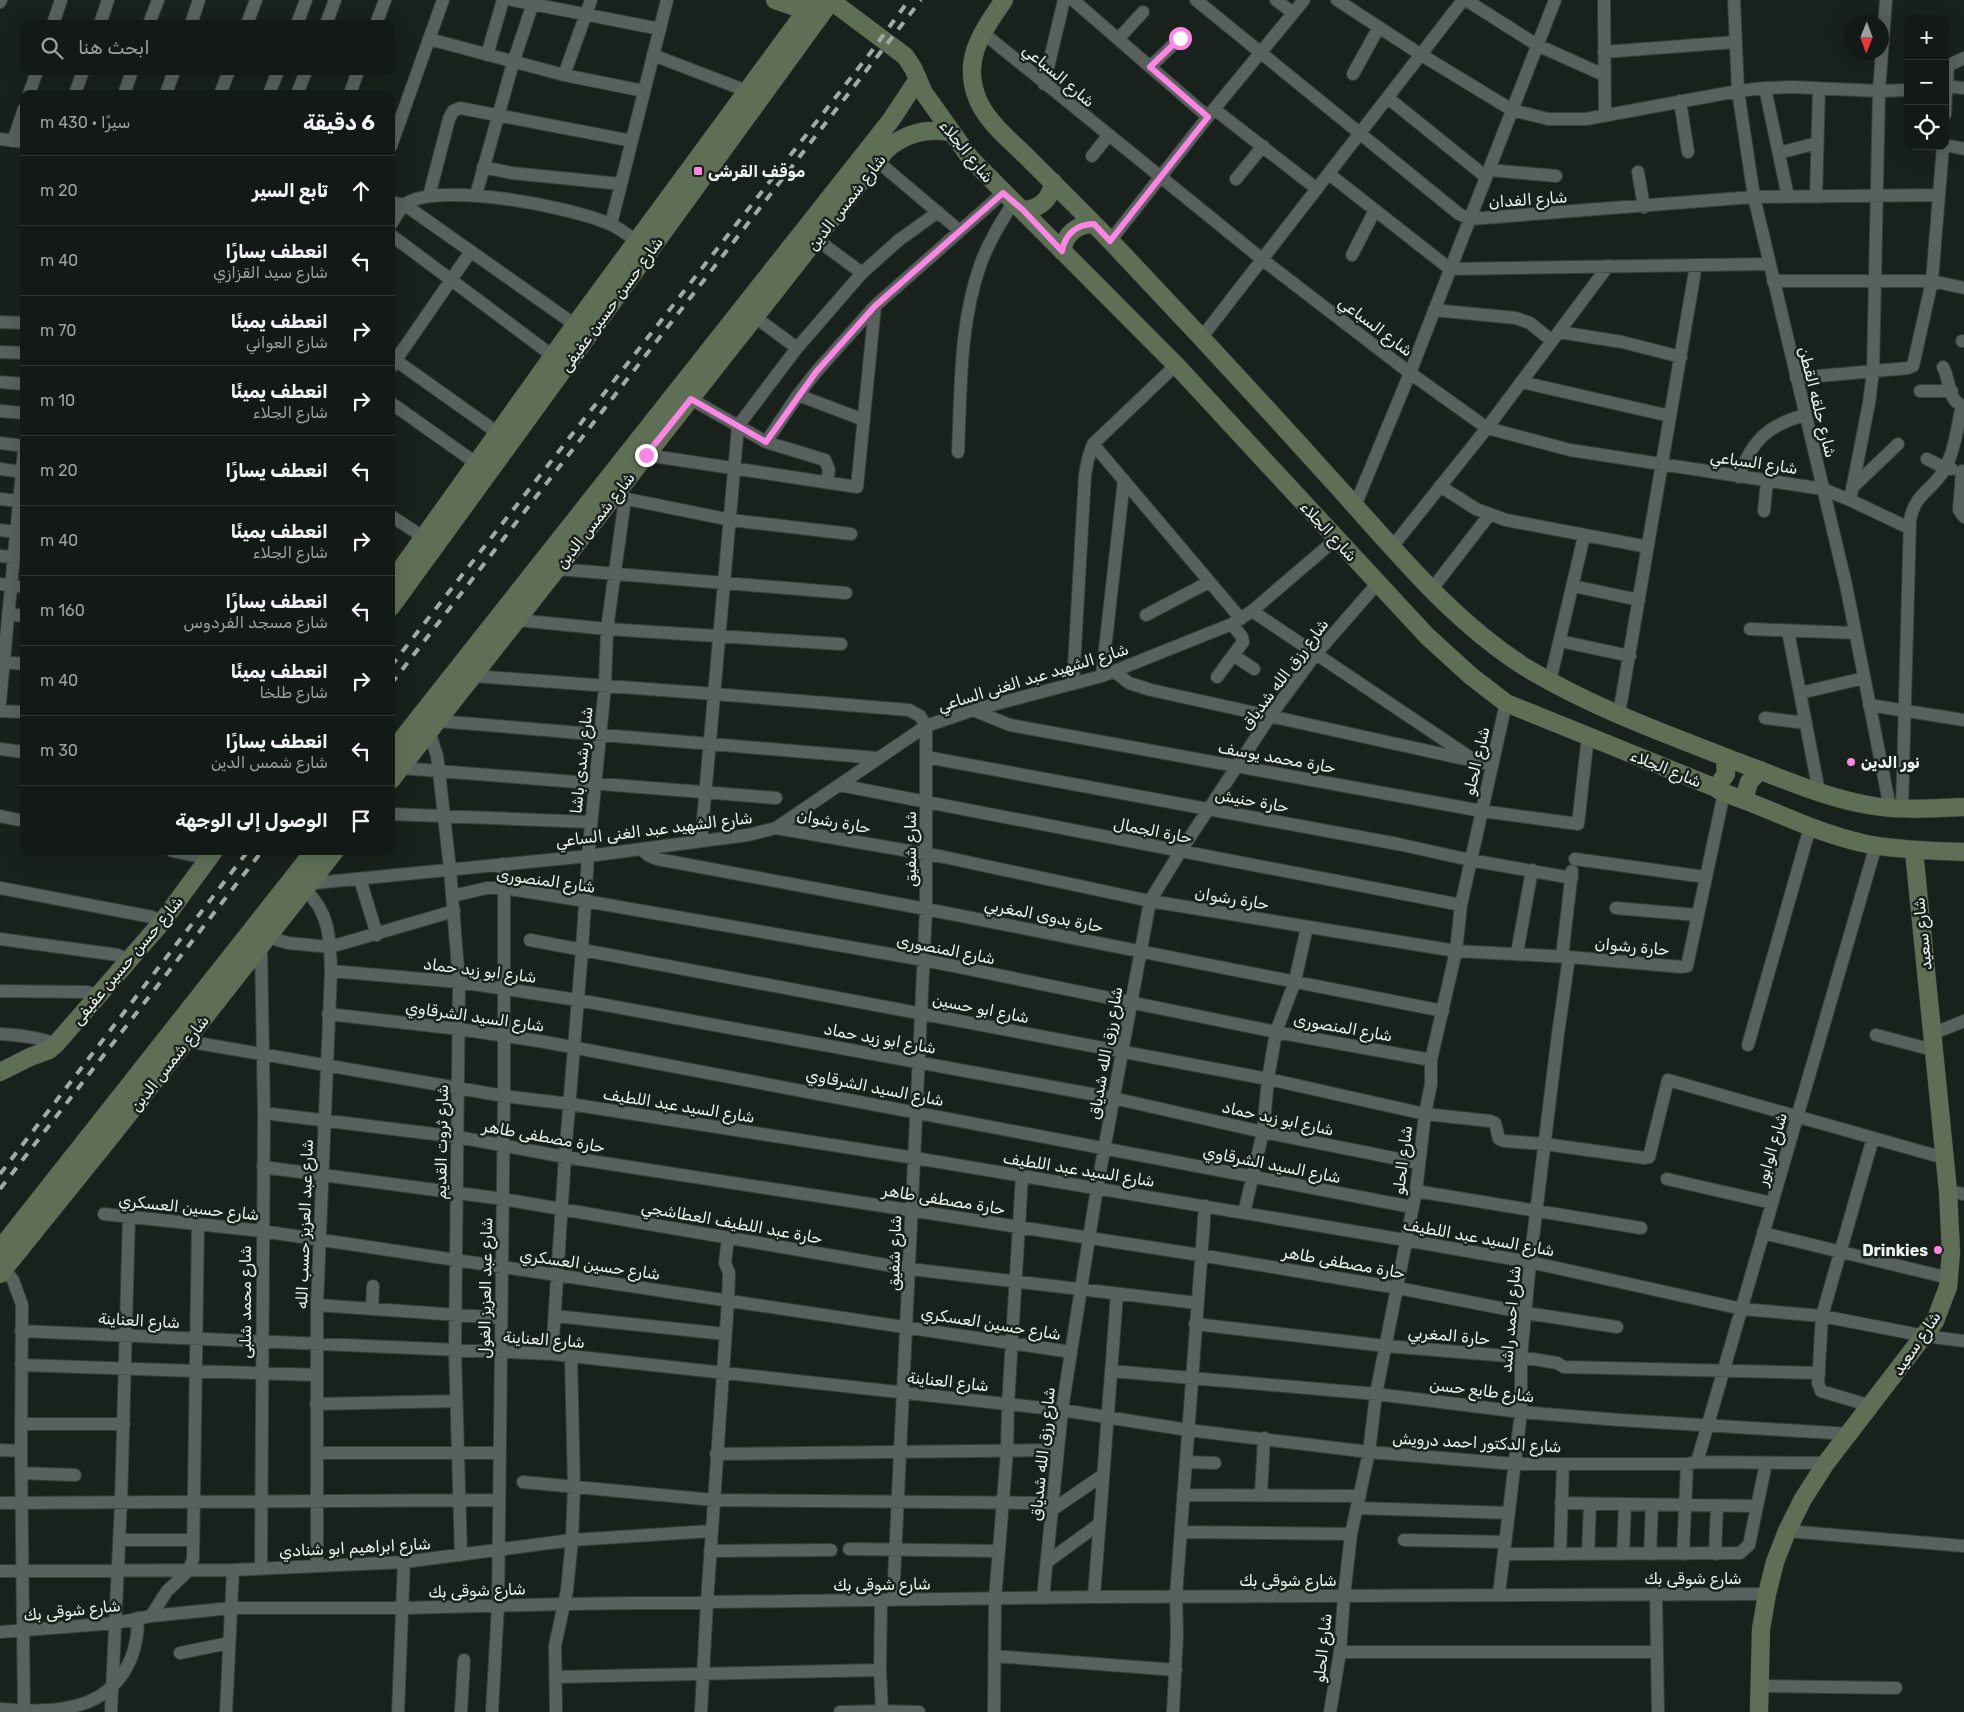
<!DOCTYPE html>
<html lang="ar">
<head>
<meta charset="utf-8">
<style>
  body { margin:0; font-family:Rubik,Cairo,sans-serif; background:#202623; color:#f1f3f6; direction:rtl }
  .controls { position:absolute; right:15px; top:15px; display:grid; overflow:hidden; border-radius:10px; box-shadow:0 5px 20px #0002 }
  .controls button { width:45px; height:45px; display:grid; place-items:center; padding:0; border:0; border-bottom:1px solid #323835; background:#131916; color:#f1f3f6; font:25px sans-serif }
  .compass { position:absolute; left:1844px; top:15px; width:45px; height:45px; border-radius:50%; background:#131916; box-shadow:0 5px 20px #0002; rotate:181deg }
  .stop { position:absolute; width:15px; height:15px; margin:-11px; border:4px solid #fc86e4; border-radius:50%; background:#fff }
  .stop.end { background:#fc86e4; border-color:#fff; box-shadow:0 1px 5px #0008 }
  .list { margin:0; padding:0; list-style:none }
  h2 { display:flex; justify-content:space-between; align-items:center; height:65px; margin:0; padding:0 20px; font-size:21px }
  h2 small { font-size:16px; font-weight:400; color:#9da0a1 }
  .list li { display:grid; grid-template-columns:32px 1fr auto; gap:15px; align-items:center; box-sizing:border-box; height:70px; padding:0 20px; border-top:1px solid #323835 }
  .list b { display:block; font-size:19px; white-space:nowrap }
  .list p { margin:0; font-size:16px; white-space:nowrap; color:#9da0a1 }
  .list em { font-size:16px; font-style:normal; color:#9da0a1 }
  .icon { flex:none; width:28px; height:28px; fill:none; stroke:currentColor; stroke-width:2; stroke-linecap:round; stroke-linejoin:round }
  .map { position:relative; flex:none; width:1964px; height:1712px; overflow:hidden; direction:ltr }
  .search { position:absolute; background:#131916; box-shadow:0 5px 20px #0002; left:20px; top:20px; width:375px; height:55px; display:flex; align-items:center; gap:12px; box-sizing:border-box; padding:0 18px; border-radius:10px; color:#9da0a1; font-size:19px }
  .panel { position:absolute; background:#131916; box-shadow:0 5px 20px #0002; left:20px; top:90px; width:375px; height:765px; border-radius:10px; direction:rtl }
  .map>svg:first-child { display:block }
</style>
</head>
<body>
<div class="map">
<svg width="1964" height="1712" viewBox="0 0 1964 1712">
  <rect width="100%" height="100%" fill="#19211d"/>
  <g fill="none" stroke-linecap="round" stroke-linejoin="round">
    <defs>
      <path id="street" d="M512 0 660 29
        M1073 0 1208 117
        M1196 0 1459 214 1470 219 1754 197 1939 195
        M1276 0 1293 13
        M1337 0 1420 54 1512 110 1548 119H1586L1738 91 1765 88 1792 87 1879 91 1908 90
        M1466 0 1537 45 1604 75
        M1604 0 1605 116
        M1734 0 1738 91 1754 197 1846 585 1890 808
        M0 2 1 0
        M53 24 61 0
        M100 24 108 0
        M149 24 158 0
        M191 24 199 0
        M247 24 256 0
        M297 24 306 0
        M326 24 335 0
        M376 24 385 0
        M982 32 1263 260 1410 373 1487 428 1570 450 1823 489 1850 500 1909 528
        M429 39 564 75 644 91
        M1118 39 1143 12
        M1604 52 1735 42
        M487 55 503 0
        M653 55 747 91
        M1150 67 1180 38
        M1945 67 1964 58
        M1353 74 1379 27
        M564 75 591 0
        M1044 84 1064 0
        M1945 86 1964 88
        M1765 88 1788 197
        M29 94 37 71
        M75 94 83 71
        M124 94 132 71
        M166 94 174 71
        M220 94 229 71
        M269 94 278 71
        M297 94 306 71
        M350 94 358 71
        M1388 98 1486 177
        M1680 101 1688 152
        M1214 109 1317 189
        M1945 114 1948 66
        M0 139 24 142
        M13 141 24 109
        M1945 145 1964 149
        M391 146 443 0
        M1779 153 1817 143
        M1092 156 1108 136
        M877 161 960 231
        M483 167 512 173 621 184
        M1489 170 1556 176
        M1638 172 1644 207
        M1329 174 1450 269 1769 264
        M1236 179 1263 146
        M476 195 513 63 534 0
        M429 196 449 119 453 111 460 108 632 141
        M1816 197 1819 88
        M391 202 405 205 581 329
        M391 224C396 217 400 207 407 203 444 182 571 207 610 224 621 229 632 238 642 245
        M611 224 667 0
        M391 235 553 356
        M816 239 862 273
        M1110 241 1214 109 1304 0
        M1352 255 1375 210
        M1773 281H1932L1964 288
        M1434 310 1516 318 1530 323 1552 341
        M755 317 797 348
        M0 322 24 323
        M1559 332 1622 342 1681 357
        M1202 337 1463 0
        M1962 341H1964
        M0 352 24 353
        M391 357 505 438
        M391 367 471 251
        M1943 367C1950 379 1948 403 1964 406
        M1796 378 1908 368 1913 366 1932 281 1943 146
        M0 382 24 384
        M1521 382 1670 416
        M1920 391H1952
        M798 395 864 420
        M691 399 766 442 825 460 829 470 827 482
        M391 403 483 468
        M0 411 24 413
        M766 442 798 395 816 372 875 306 1003 193
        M0 443 24 446
        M1093 444 1241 619
        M958 452C961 390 959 323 981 263 989 241 1001 222 1013 203
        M646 455 857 487 875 306
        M1927 459 1945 468 1952 469
        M0 469 22 472
        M1962 471 1959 510 1964 517
        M1739 477C1751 441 1768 425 1805 415
        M1440 486 1476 509 1506 520 1648 547
        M1852 488 1898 444
        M617 497 731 520 851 534
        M0 499 19 501
        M1850 500 1869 403 1873 372 1879 91 1886 0
        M1355 506 1410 373 1555 0
        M1764 511 1767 481
        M391 516 431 542
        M0 530 24 533
        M1392 547 1487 428 1608 266
        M0 556 14 557
        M557 569 846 593
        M0 584 24 587
        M1573 586 1639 600
        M1432 589 1490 514
        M1252 611 1468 756
        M8 614 24 616
        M1146 615 1209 582
        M517 620 607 629 841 644
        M1750 629 1855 633
        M1788 631 1819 792
        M1560 641 1630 656
        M1233 655 1254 669
        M4 662 24 664
        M1115 672 1129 683 1151 690 1492 765
        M473 676 715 694 909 710 920 716 926 726V909L893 1600
        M1102 676 1124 480
        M1217 677 1243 642 1242 637 1232 624
        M1550 681 1584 536
        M1073 684 1085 475 1088 459 1093 444 1176 365
        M1800 693 1864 678
        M0 702 24 450
        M1869 705 1964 720
        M973 710 1010 725 1482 811 1578 824 1588 736
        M0 711 24 712
        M1619 714 1696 265
        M1765 718 1806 723
        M438 721 877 758
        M429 731 437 756 439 772 450 869 459 982 455 1351 461 1555
        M0 749 24 752
        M926 757 1398 844 1470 860 1572 878
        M401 768 776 798
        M839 785 1461 905
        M1902 808 1910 520C1915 493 1933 490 1944 470 1955 451 1957 427 1962 406
        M391 814 591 822
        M0 816 24 821
        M776 828 944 857 1150 901 1456 951 1569 957 1682 967 1687 966 1724 793
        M701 841 738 426 797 348 862 273 899 240 938 212
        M641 849 648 855 657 859 926 909 1443 1011
        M172 851 196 856
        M1575 859 1705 877
        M360 879 377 935
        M305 884 588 856 748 835 776 828 926 726 973 710 1102 676 1232 624 1252 611 1336 539
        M0 888 152 917 162 922
        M305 890C330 912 330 940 331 971L317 1305V1566
        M452 896 487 888H504L585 901 924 960 1276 1032 1431 1060
        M1616 908 1697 915
        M268 937 288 943 330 947 454 911
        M0 939 118 955 129 960
        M530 940 1268 1079 1425 1114 1490 1121 1495 1123 1499 1139 1504 1141 1545 1144 1645 1158 1649 1157 1668 1080 1944 1158
        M1517 953 1532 870
        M1562 957 1572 871
        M331 971 459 982 578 1000 1113 1098 1263 1132 1419 1163
        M0 991 87 992 99 995
        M328 1014 459 1029 545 1042 1412 1207
        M0 1034C19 1035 38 1037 56 1044
        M1932 1034 1964 1021
        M1876 1035 1933 1050
        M186 1041 504 1096 570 1104 915 1158 1405 1240 1530 1262 1742 1309 1822 1316 1925 1336 1964 1341
        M1748 1045 1810 827
        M264 1113 458 1137 565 1157 1200 1255 1398 1288 1526 1313 1617 1327
        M263 1167 503 1199 910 1269 1197 1303
        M1667 1179 1772 1203
        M1416 1191 1641 1228
        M1948 1191 1964 1194
        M1244 1213 1263 1132 1268 1079 1276 1032 1295 981 1307 927
        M104 1214 262 1231 1071 1352
        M1763 1233 1949 1278
        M0 1264 13 1280 22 1305 21 1451 24 1712
        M317 1305 501 1318
        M372 1308 373 1286
        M555 1316 725 1334
        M1195 1324 1386 1346 1521 1357 1557 1363 1564 1367 1819 1373
        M21 1331 552 1354 1062 1410 1188 1430 1369 1452 1515 1464H1687L1697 1462 1826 1463
        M552 1354 565 1157 582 950 588 856 605 686 607 629 625 499
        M21 1365 317 1375
        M1111 1371 1376 1394 1521 1412 1620 1420 1850 1434
        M316 1404 456 1401
        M1871 1406 1821 1391 1818 1383 1822 1316 1873 1138
        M21 1424H124
        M0 1450 21 1451
        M317 1453H499
        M716 1454 1058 1450
        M1186 1462 1215 1463
        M1697 1462 1876 845
        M21 1473 75 1475
        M523 1482 714 1500 1053 1503
        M1261 1494 1264 1438
        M1183 1495 1360 1496
        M0 1503 499 1500
        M1561 1503 1757 1506
        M1358 1508 1509 1513
        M1052 1510 1103 1475
        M1787 1531 1964 1546
        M1181 1532 1351 1534
        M120 1540H193
        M1404 1540 1505 1542
        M849 1549 999 1551
        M710 1551 831 1550
        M1504 1554 1740 1553 1749 1545 1766 1463
        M1560 1554 1563 1464
        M1588 1554 1590 1504
        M1623 1554 1625 1504
        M1650 1554 1652 1505
        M1683 1554 1687 1464
        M1715 1554 1717 1506
        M1047 1562 1099 1524
        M261 1569 264 1113 261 945
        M0 1571 233 1570 404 1562 572 1540 711 1531
        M1499 1594 1521 1412V1357L1530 1262 1558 1034 1569 957
        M1656 1594 1658 1712
        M1094 1597 1117 1294
        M1043 1598 1062 1410 1071 1352 1097 1188 1150 901 1180 852 1271 715 1315 655 1377 584
        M881 1600 880 1670 882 1712
        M151 1616 167 1591 189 1570 193 1559 198 1224
        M0 1632 116 1623 151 1616 231 1608H403L564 1604 1094 1597 1767 1594
        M1340 1652H1657
        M180 1653 229 1643
        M994 1656 1176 1670
        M556 1677 880 1670
        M1759 1686 1896 1688
        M0 1709C22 1710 44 1712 66 1708 114 1700 138 1665 138 1618
        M111 1712 121 1502 129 1216
        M226 1712 233 1570
        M398 1712 404 1562
        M461 1712 464 1660
        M492 1712 498 1606 504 1096V888L502 864
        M556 1712 555 1646 567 1590 572 1540 574 1486 571 1357
        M701 1712 707 1602 728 1301 729 1273 725 1263 728 1238
        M840 1712 882 1711 919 1712
        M994 1712 995 1599 1007 1451 1008 1404 1022 1176
        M1173 1712 1177 1635 1176 1596 1205 1206
        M1330 1712 1340 1652 1344 1596 1351 1534 1369 1452 1376 1394 1416 1191 1425 1114 1431 1084V1060L1456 951 1461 905 1506 703"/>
      <path id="secondary" d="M775 0 816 14
        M830 0 905 56 913 68 924 93 971 159 1176 365 1427 636 1471 676 1506 703 1716 788 1724 793C1773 809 1821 836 1872 845 1903 850 1933 851 1964 852
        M1004 0C982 32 961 60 978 100 988 123 1010 140 1027 157 1058 188 1089 218 1119 250 1193 328 1266 407 1338 487 1396 551 1451 620 1525 667 1591 707 1666 734 1738 762 1781 778 1823 797 1868 805 1900 811 1932 808 1964 807
        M1023 210C1040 209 1051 199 1053 182
        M1062 251C1065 234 1077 224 1094 224
        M391 583 575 325 814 0
        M391 607 831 1
        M391 753 891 120 918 79
        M391 780 886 150C905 133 926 128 950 132
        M1716 788 1726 774 1725 757
        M1744 800 1749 782 1760 770
        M0 1072 30 1057 49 1050 56 1044 162 922 214 851
        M0 1249 314 851
        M0 1274 112 1135 335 851
        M1759 1712 1761 1629 1767 1594 1775 1562 1787 1531 1803 1499 1826 1463 1935 1321 1948 1287 1951 1253 1948 1191 1914 851"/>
    </defs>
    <use href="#street" stroke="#383e3b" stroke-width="14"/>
    <use href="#secondary" stroke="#383e3b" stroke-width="19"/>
    <use href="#street" stroke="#58615d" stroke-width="12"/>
    <use href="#secondary" stroke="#5f6f56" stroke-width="18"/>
    <path stroke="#a3a9a5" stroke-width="4" stroke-dasharray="9 9" stroke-linecap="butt" d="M391 666 871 52 909 0
      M391 684 921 0
      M0 1174 248 851
      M0 1189 262 851"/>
  </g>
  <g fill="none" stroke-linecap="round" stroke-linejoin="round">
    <path stroke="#fc86e4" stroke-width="6" d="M646 455 691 399 766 442 816 372 875 306 1003 193 1023 210 1062 251C1065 234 1077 224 1094 224L1110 241 1208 117 1150 67 1180 38"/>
  </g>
  <g fill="#fc86e4" stroke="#19211d" stroke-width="2">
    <rect x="693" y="166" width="10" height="10" rx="2.5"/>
    <circle cx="1851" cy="762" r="5"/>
    <circle cx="1938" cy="1250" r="5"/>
  </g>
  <g text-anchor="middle" stroke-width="5" stroke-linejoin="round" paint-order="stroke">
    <g font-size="16" fill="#eef3f0" stroke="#19211d">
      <text transform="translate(1059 75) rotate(40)" y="6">شارع السباعي</text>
      <text transform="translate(967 151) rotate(51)" y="6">شارع الجلاء</text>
      <text transform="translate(1528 199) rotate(-4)" y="6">شارع الفدان</text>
      <text transform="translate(846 202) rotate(-52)" y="6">شارع شمس الدين</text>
      <text transform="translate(611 304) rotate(-54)" y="6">شارع حسن حسين عفيفى</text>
      <text transform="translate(1376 326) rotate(37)" y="6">شارع السباعي</text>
      <text transform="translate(1818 402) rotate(76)" y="6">شارع حلقه القطن</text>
      <text transform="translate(1754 462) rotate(8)" y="6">شارع السباعي</text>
      <text transform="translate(595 520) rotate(-52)" y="6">شارع شمس الدين</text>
      <text transform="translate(1329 531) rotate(47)" y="6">شارع الجلاء</text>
      <text transform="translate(1284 674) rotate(-53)" y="6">شارع رزق الله شدياق</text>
      <text transform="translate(1033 677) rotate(-17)" y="6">شارع الشهيد عبد الغنى الساعي</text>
      <text transform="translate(1277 757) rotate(10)" y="6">حارة محمد يوسف</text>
      <text transform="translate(581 760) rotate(-84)" y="6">شارع رشدى باشا</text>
      <text transform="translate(1476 761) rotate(-77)" y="6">شارع الحلو</text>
      <text transform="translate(1666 768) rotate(22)" y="6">شارع الجلاء</text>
      <text transform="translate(1252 800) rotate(10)" y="6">حارة حنيش</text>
      <text transform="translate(834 821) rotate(10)" y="6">حارة رشوان</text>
      <text transform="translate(654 829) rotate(-7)" y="6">شارع الشهيد عبد الغنى الساعي</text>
      <text transform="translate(1153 830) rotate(11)" y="6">حارة الجمال</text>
      <text transform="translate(910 849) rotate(-90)" y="6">شارع شفيق</text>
      <text transform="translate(546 880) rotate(8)" y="6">شارع المنصورى</text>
      <text transform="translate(1232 898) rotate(9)" y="6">حارة رشوان</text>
      <text transform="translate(1044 915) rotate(11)" y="6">حارة بدوى المغربي</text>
      <text transform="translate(1922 934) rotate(-96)" y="6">شارع سعيد</text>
      <text transform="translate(1632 946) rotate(5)" y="6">حارة رشوان</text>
      <text transform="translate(946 949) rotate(11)" y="6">شارع المنصورى</text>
      <text transform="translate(127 960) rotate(-50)" y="6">شارع حسن حسين عفيفى</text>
      <text transform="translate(480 970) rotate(7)" y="6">شارع ابو زيد حماد</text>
      <text transform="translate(981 1008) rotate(11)" y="6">شارع ابو حسين</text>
      <text transform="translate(475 1016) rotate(8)" y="6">شارع السيد الشرقاوي</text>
      <text transform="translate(1343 1027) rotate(10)" y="6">شارع المنصورى</text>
      <text transform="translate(880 1038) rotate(10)" y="6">شارع ابو زيد حماد</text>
      <text transform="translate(1105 1053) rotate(-80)" y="6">شارع رزق الله شدياق</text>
      <text transform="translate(169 1063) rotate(-52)" y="6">شارع شمس الدين</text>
      <text transform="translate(875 1087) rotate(11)" y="6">شارع السيد الشرقاوي</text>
      <text transform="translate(679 1105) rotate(9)" y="6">شارع السيد عبد اللطيف</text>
      <text transform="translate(1278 1118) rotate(12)" y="6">شارع ابو زيد حماد</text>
      <text transform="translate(544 1136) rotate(10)" y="6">حارة مصطفى طاهر</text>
      <text transform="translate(441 1142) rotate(-89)" y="6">شارع ثروت القديم</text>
      <text transform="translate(1771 1149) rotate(-74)" y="6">شارع الوابور</text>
      <text transform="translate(1402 1160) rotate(-83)" y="6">شارع الحلو</text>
      <text transform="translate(1272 1164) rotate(11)" y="6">شارع السيد الشرقاوي</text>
      <text transform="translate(1079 1169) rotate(9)" y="6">شارع السيد عبد اللطيف</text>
      <text transform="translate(944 1199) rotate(9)" y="6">حارة مصطفى طاهر</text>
      <text transform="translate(189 1207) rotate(6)" y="6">شارع حسين العسكري</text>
      <text transform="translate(732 1222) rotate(10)" y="6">حارة عبد اللطيف العطاشجي</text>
      <text transform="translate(304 1224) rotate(-88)" y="6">شارع عبد العزيز حسب الله</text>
      <text transform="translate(1479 1237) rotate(10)" y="6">شارع السيد عبد اللطيف</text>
      <text transform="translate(894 1253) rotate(-88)" y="6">شارع شفيق</text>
      <text transform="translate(1344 1262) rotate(10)" y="6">حارة مصطفى طاهر</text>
      <text transform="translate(590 1264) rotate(8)" y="6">شارع حسين العسكري</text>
      <text transform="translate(485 1288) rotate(-89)" y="6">شارع عبد العزيز الغول</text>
      <text transform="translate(245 1302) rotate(-90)" y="6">شارع محمد شلبى</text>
      <text transform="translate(1510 1319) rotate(-85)" y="6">شارع احمد راشد</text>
      <text transform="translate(139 1320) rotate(3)" y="6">شارع العناينة</text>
      <text transform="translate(991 1323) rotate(9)" y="6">شارع حسين العسكري</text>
      <text transform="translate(1449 1335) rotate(5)" y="6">حارة المغربي</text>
      <text transform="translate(544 1339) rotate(4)" y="6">شارع العناينة</text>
      <text transform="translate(1916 1343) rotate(-56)" y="6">شارع سعيد</text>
      <text transform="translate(948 1381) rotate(6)" y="6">شارع العناينة</text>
      <text transform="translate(1482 1390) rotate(7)" y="6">شارع طايع حسن</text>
      <text transform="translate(1477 1442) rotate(3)" y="6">شارع الدكتور احمد درويش</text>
      <text transform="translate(1042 1454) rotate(-84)" y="6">شارع رزق الله شدياق</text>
      <text transform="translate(355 1547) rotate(-3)" y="6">شارع ابراهيم ابو شنادي</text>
      <text x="1693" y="1584">شارع شوقى بك</text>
      <text x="1288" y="1586">شارع شوقى بك</text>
      <text transform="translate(882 1584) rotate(-1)" y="6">شارع شوقى بك</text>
      <text transform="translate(477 1590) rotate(-2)" y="6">شارع شوقى بك</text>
      <text transform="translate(72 1610) rotate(-6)" y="6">شارع شوقى بك</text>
      <text transform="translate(1322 1648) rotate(-84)" y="6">شارع الحلو</text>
    </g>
    <g font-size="16" font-weight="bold" fill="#eef3f0" stroke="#19211d" text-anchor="start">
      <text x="708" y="177">موقف القرشى</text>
      <text x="1861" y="768">نور الدين</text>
      <text x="1928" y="1256" text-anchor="end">Drinkies</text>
    </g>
  </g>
</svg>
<div class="controls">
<button>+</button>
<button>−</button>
<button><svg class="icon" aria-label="locate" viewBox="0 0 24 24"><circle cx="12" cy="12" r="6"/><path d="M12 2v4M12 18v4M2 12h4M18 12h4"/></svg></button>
</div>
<svg class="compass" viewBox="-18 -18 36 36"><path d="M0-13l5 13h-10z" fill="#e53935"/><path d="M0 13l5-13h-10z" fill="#9da0a1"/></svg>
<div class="stop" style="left:1180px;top:38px"></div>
<div class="stop end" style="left:646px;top:455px"></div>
<div class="search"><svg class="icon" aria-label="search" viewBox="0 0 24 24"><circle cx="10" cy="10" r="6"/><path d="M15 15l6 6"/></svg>ابحث هنا</div>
<section class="panel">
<h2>6 دقيقة<small>سيرًا · 430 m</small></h2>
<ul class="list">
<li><svg class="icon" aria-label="ahead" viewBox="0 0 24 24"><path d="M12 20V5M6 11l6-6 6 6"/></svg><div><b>تابع السير</b></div><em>20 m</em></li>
<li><svg class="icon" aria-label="left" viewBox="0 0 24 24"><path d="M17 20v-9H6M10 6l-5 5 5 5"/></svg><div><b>انعطف يسارًا</b><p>شارع سيد القزازي</p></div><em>40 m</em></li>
<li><svg class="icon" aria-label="right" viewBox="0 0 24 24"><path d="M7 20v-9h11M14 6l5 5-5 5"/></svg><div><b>انعطف يمينًا</b><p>شارع العواني</p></div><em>70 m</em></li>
<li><svg class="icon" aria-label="right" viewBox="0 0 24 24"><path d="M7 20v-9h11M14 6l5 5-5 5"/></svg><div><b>انعطف يمينًا</b><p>شارع الجلاء</p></div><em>10 m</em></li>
<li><svg class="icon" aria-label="left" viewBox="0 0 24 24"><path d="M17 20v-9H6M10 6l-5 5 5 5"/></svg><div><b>انعطف يسارًا</b></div><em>20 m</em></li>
<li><svg class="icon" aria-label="right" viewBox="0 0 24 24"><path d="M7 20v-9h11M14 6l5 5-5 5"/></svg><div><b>انعطف يمينًا</b><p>شارع الجلاء</p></div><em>40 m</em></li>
<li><svg class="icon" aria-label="left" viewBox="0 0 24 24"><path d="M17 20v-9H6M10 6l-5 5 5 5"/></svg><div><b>انعطف يسارًا</b><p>شارع مسجد الفردوس</p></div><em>160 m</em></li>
<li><svg class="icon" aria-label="right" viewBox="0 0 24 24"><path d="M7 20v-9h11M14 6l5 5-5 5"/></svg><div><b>انعطف يمينًا</b><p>شارع طلخا</p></div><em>40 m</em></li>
<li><svg class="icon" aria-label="left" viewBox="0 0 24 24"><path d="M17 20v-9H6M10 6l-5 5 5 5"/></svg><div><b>انعطف يسارًا</b><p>شارع شمس الدين</p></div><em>30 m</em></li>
<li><svg class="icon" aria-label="arrive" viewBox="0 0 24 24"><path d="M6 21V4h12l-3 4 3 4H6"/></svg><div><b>الوصول إلى الوجهة</b></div></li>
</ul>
</section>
</div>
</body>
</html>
